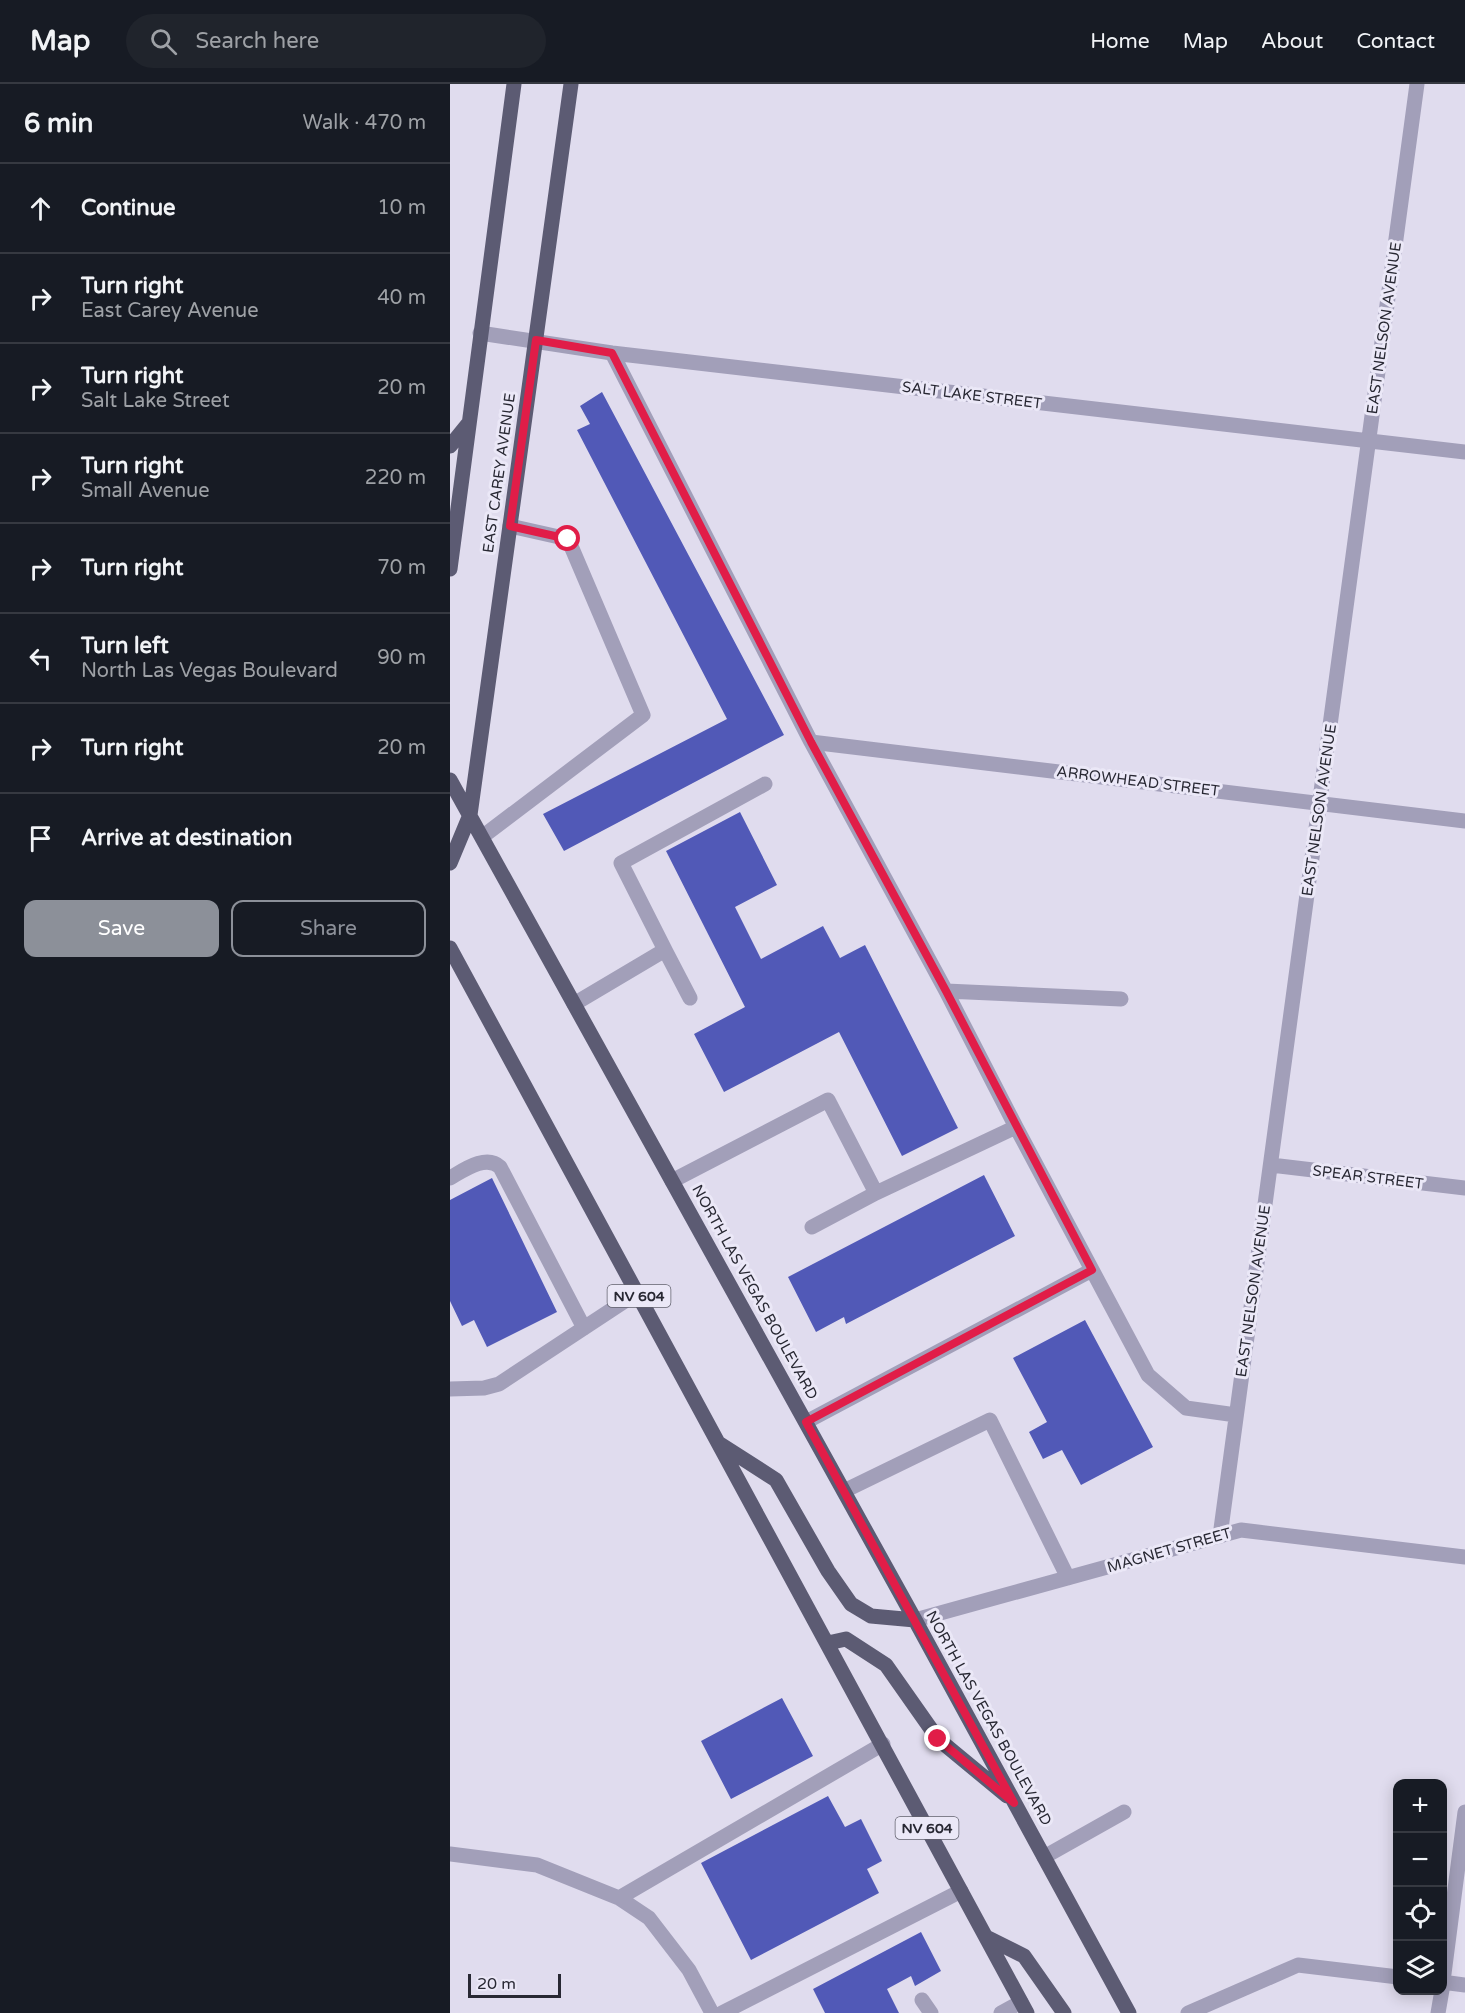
<!DOCTYPE html>
<html lang="en">
<head>
<meta charset="utf-8">
<style>
  body { margin:0; font-family:"Varela Round",sans-serif; background:#20242c; color:#f1f3f6 }
  .controls { position:absolute; right:18px; bottom:18px; display:grid; overflow:hidden; border-radius:12px; box-shadow:0 3px 15px #0003 }
  .controls button { width:54px; height:54px; display:grid; place-items:center; padding:0; border:0; border-bottom:2px solid #363941; background:#171b24; color:#f1f3f6; font:30px sans-serif }
  .scale { position:absolute; left:18px; bottom:15px; width:93px; box-sizing:border-box; padding-left:6px; border:3px solid #282833; border-top:0; font-size:16px; line-height:21px; white-space:nowrap; color:#282833; -webkit-text-stroke:4px #ebe8f7; paint-order:stroke }
  .stop { position:absolute; width:18px; height:18px; margin:-14px; border:4px solid #e11d48; border-radius:50%; background:#fff }
  .stop.end { background:#e11d48; border-color:#fff; box-shadow:0 2px 6px #0008 }
  .list { margin:0; padding:0; list-style:none }
  h2 { display:flex; justify-content:space-between; align-items:center; height:78px; margin:0; padding:0 24px; font-size:26px }
  h2 small { font-size:20px; font-weight:400; color:#9ea1a6 }
  .list li { display:grid; grid-template-columns:39px 1fr auto; gap:18px; align-items:center; box-sizing:border-box; height:90px; padding:0 24px; border-top:2px solid #363941 }
  .list b { display:block; font-size:22px; white-space:nowrap }
  .list p { margin:0; font-size:20px; white-space:nowrap; color:#9ea1a6 }
  .list em { font-size:20px; font-style:normal; color:#9ea1a6 }
  .actions { display:flex; gap:12px; padding:18px 24px }
  .actions a { flex:1; padding:14px 0; border:2px solid #8c9099; border-radius:12px; text-align:center; font-size:21px; color:#8c9099 }
  .actions .main { background:#8c9099; color:#fff }
  .icon { flex:none; width:33px; height:33px; fill:none; stroke:currentColor; stroke-width:2; stroke-linecap:round; stroke-linejoin:round }
  .map { position:relative; flex:none; width:1015px; height:1929px; overflow:hidden }
  header { display:flex; align-items:center; gap:36px; box-sizing:border-box; height:84px; padding:0 30px; background:#171b24; border-bottom:2px solid #363941 }
  header strong { font-size:28px }
  nav { display:flex; gap:33px; margin-inline-start:auto; font-size:21px }
  .search { width:420px; height:54px; background:#20242c; display:flex; align-items:center; gap:15px; box-sizing:border-box; padding:0 21px; border-radius:33px; color:#9ea1a6; font-size:22px }
  main { display:flex }
  aside { flex:1; background:#171b24 }
  .map>svg:first-child { display:block }
</style>
</head>
<body>
<header>
<strong>Map</strong>
<div class="search"><svg class="icon" aria-label="search" viewBox="0 0 24 24"><circle cx="10" cy="10" r="6"/><path d="M15 15l6 6"/></svg>Search here</div>
<nav><a>Home</a><a>Map</a><a>About</a><a>Contact</a></nav>
</header>
<main>
<aside>
<h2>6 min<small>Walk · 470 m</small></h2>
<ul class="list">
<li><svg class="icon" aria-label="ahead" viewBox="0 0 24 24"><path d="M12 20V5M6 11l6-6 6 6"/></svg><div><b>Continue</b></div><em>10 m</em></li>
<li><svg class="icon" aria-label="right" viewBox="0 0 24 24"><path d="M7 20v-9h11M14 6l5 5-5 5"/></svg><div><b>Turn right</b><p>East Carey Avenue</p></div><em>40 m</em></li>
<li><svg class="icon" aria-label="right" viewBox="0 0 24 24"><path d="M7 20v-9h11M14 6l5 5-5 5"/></svg><div><b>Turn right</b><p>Salt Lake Street</p></div><em>20 m</em></li>
<li><svg class="icon" aria-label="right" viewBox="0 0 24 24"><path d="M7 20v-9h11M14 6l5 5-5 5"/></svg><div><b>Turn right</b><p>Small Avenue</p></div><em>220 m</em></li>
<li><svg class="icon" aria-label="right" viewBox="0 0 24 24"><path d="M7 20v-9h11M14 6l5 5-5 5"/></svg><div><b>Turn right</b></div><em>70 m</em></li>
<li><svg class="icon" aria-label="left" viewBox="0 0 24 24"><path d="M17 20v-9H6M10 6l-5 5 5 5"/></svg><div><b>Turn left</b><p>North Las Vegas Boulevard</p></div><em>90 m</em></li>
<li><svg class="icon" aria-label="right" viewBox="0 0 24 24"><path d="M7 20v-9h11M14 6l5 5-5 5"/></svg><div><b>Turn right</b></div><em>20 m</em></li>
<li><svg class="icon" aria-label="arrive" viewBox="0 0 24 24"><path d="M6 21V4h12l-3 4 3 4H6"/></svg><div><b>Arrive at destination</b></div></li>
</ul>
<div class="actions"><a class="main">Save</a><a>Share</a></div>
</aside>
<div class="map">
<svg width="1015" height="1929" viewBox="0 0 1015 1929">
  <rect width="100%" height="100%" fill="#e0dcee"/>
  <path fill="#5159b7" d="M152 308 334 651 114 767 93 730 277 635 127 346 140 340 130 322Z
    M290 728 327 801 285 823 311 875 373 842 390 874 415 861 508 1044 452 1072 389 948 274 1008 244 950 295 923 216 767Z
    M534 1091 565 1152 396 1240 394 1233 366 1248 338 1193Z
    M42 1094 107 1228 37 1263 24 1236 12 1242 0 1217V1116Z
    M635 1236 703 1363 631 1401 612 1366 593 1375 579 1348 597 1338 563 1274Z
    M332 1614 363 1672 281 1715 251 1657Z
    M378 1712 395 1743 411 1735 432 1777 417 1785 429 1809 301 1876 251 1779Z
    M471 1848 491 1887 465 1902 461 1892 437 1905 449 1929H375L363 1905Z"/>
  <g fill="none" stroke-linecap="round" stroke-linejoin="round">
    <path stroke="#a29fb9" stroke-width="15" d="M30 249 162 269 1015 368
      M162 269 361 658 496 907 566 1043 698 1291 736 1324 786 1331
      M361 658 1015 737
      M32 753 193 631 118 455 60 442
      M215 866 240 914
      M496 907 671 915
      M124 920 215 866 171 779 315 700
      M821 1081 1015 1104
      M0 1094C14 1086 36 1070 50 1083L134 1244
      M222 1097 378 1016 426 1109 362 1143
      M426 1109 566 1043
      M0 1305 34 1304 49 1300 187 1209
      M356 1338 642 1186
      M394 1407 540 1336 618 1494
      M770 1452 967 0
      M465 1536 791 1446 1015 1473
      M0 1770 87 1781 169 1814 199 1834 239 1886 262 1929
      M594 1773 674 1728
      M169 1814 433 1660
      M992 1898 1015 1901
      M992 1905 1015 1728
      M472 1916 481 1929
      M272 1929 511 1807
      M551 1929 571 1918
      M738 1929 848 1881 948 1893
      M988 1929 992 1906"/>
    <path stroke="#5c5b73" stroke-width="15" d="M0 362 18 340
      M0 485 64 0
      M0 696 465 1536 679 1929
      M0 779 20 731 121 0
      M0 864 577 1929
      M270 1360 326 1396 378 1487 401 1520 421 1532 465 1536
      M378 1559 396 1555 436 1581 488 1655 557 1712
      M536 1853 574 1872 614 1929"/>
  </g>
  <g fill="none" stroke-linecap="round" stroke-linejoin="round">
    <path stroke="#e11d48" stroke-width="8" d="M118 455 60 442 86 256 162 269 361 658 496 907 642 1186 356 1338 564 1719 488 1655"/>
  </g>
  <g text-anchor="middle" stroke-width="6" stroke-linejoin="round" paint-order="stroke">
    <g fill="#ebe8f7" stroke="#62626e" stroke-width="1.5">
      <rect x="157.5" y="1201" width="63" height="22" rx="4.5"/>
      <rect x="445.5" y="1733" width="63" height="22" rx="4.5"/>
    </g>
    <g font-size="14" font-weight="bold" fill="#282833">
      <text x="189" y="1217">NV 604</text>
      <text x="477" y="1749">NV 604</text>
    </g>
    <g font-size="15" fill="#282833" stroke="#ebe8f7">
      <text transform="translate(934 244) rotate(-82)" y="5">EAST NELSON AVENUE</text>
      <text transform="translate(522 311) rotate(7)" y="5">SALT LAKE STREET</text>
      <text transform="translate(49 389) rotate(-82)" y="5">EAST CAREY AVENUE</text>
      <text transform="translate(688 697) rotate(7)" y="5">ARROWHEAD STREET</text>
      <text transform="translate(869 726) rotate(-82)" y="5">EAST NELSON AVENUE</text>
      <text transform="translate(918 1093) rotate(7)" y="5">SPEAR STREET</text>
      <text transform="translate(803 1207) rotate(-82)" y="5">EAST NELSON AVENUE</text>
      <text transform="translate(305 1208) rotate(61)" y="5">NORTH LAS VEGAS BOULEVARD</text>
      <text transform="translate(719 1466) rotate(-16)" y="5">MAGNET STREET</text>
      <text transform="translate(539 1634) rotate(61)" y="5">NORTH LAS VEGAS BOULEVARD</text>
    </g>
  </g>
</svg>
<div class="controls">
<button>+</button>
<button>−</button>
<button><svg class="icon" aria-label="locate" viewBox="0 0 24 24"><circle cx="12" cy="12" r="6"/><path d="M12 2v4M12 18v4M2 12h4M18 12h4"/></svg></button>
<button><svg class="icon" aria-label="layers" viewBox="0 0 24 24"><path d="M12 4l9 5-9 5-9-5zM3 14l9 5 9-5"/></svg></button>
</div>
<div class="scale">20 m</div>
<div class="stop" style="left:118px;top:455px"></div>
<div class="stop end" style="left:488px;top:1655px"></div>
</div>
</main>
</body>
</html>
